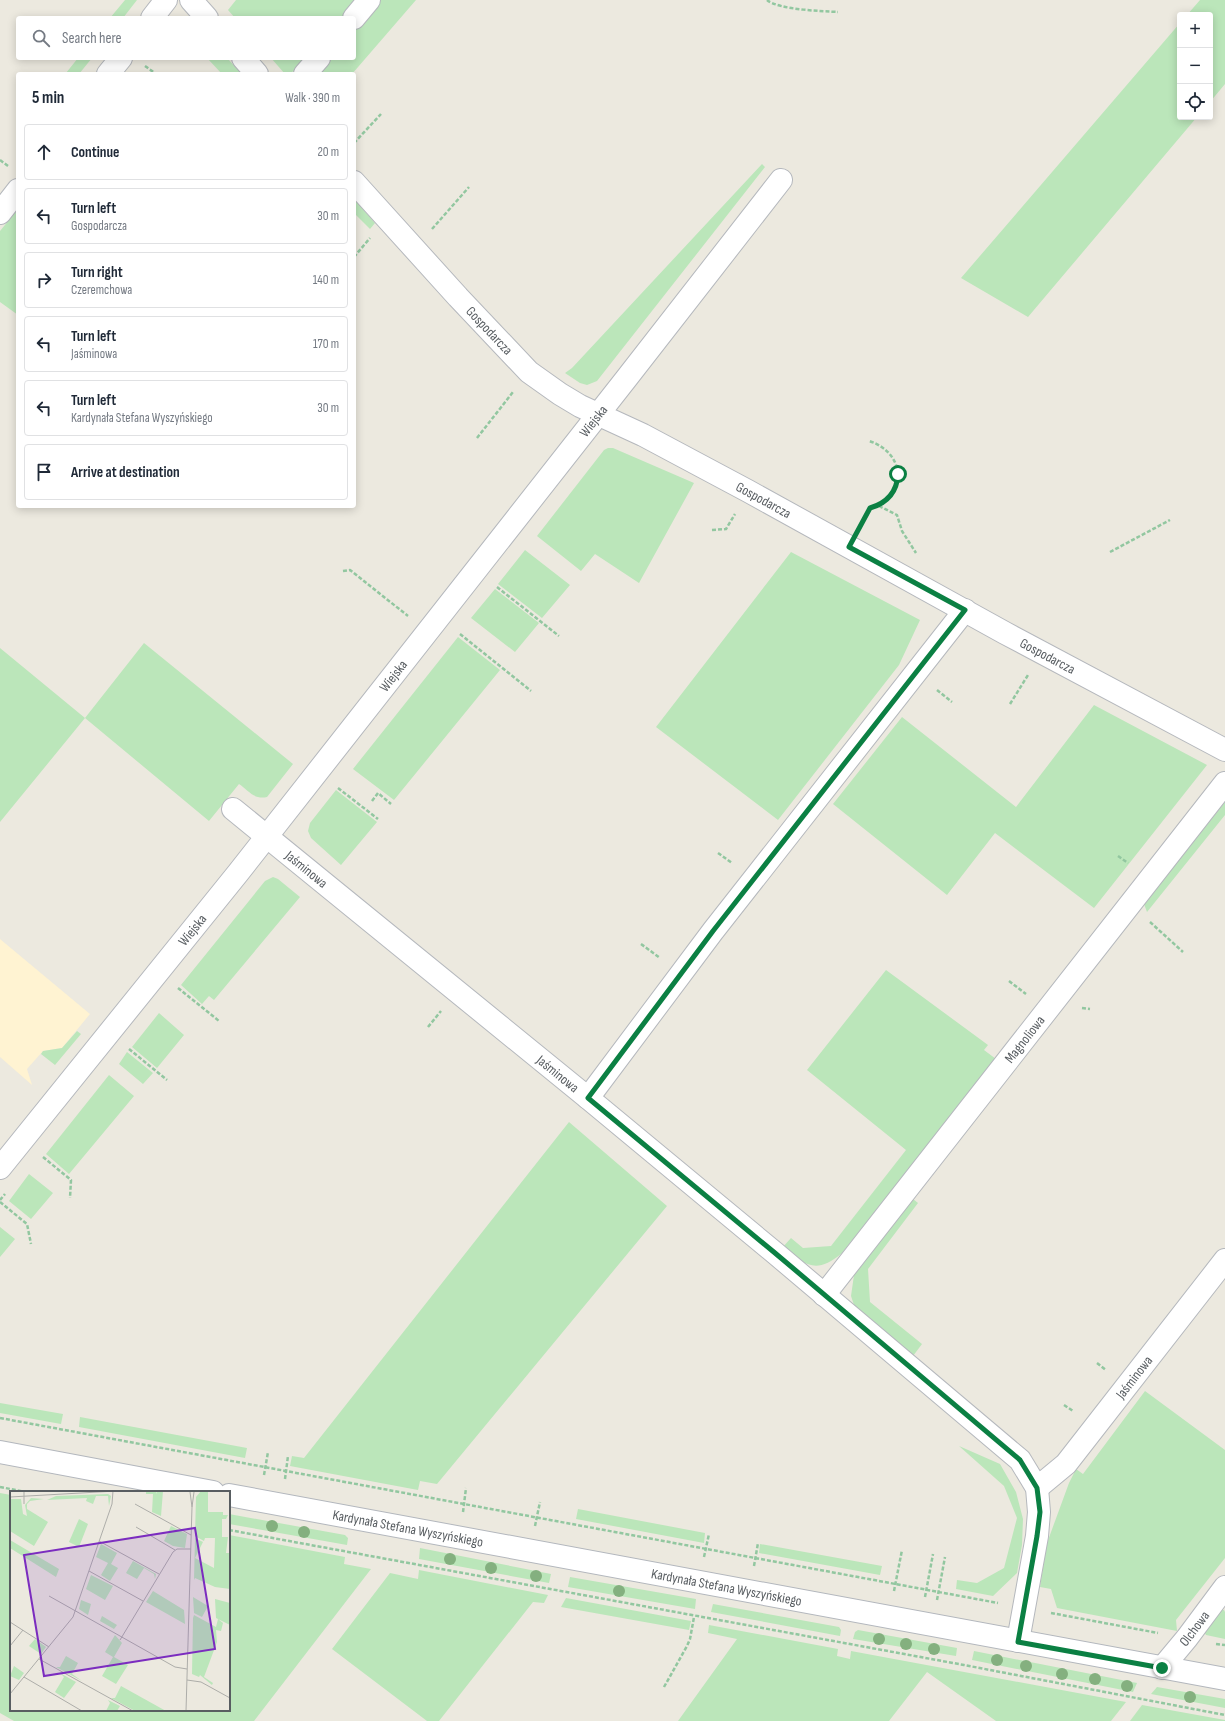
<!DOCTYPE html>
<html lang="en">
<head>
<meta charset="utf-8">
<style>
  body { margin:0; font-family:"Sofia Sans Condensed",sans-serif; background:#f2f2f3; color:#1f2937 }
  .controls { position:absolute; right:12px; top:12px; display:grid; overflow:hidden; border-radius:4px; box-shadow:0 2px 10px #0003 }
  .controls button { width:36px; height:36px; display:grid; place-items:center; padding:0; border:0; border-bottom:1px solid #e0e1e3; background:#fff; color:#1f2937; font:20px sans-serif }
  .stop { position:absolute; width:12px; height:12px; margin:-9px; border:3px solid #0b8043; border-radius:50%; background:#fff }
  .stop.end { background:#0b8043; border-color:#fff; box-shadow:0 1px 4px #0008 }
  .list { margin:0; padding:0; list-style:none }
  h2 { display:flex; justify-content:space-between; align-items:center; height:52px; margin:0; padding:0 16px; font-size:17px }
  h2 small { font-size:13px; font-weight:400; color:#747a83 }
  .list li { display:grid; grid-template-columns:26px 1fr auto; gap:12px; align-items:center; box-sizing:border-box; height:56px; margin:0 8px 8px; padding:0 8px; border:1px solid #e0e1e3; border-radius:4px }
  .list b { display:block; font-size:15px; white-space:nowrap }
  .list p { margin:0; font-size:13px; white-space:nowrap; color:#747a83 }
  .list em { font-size:13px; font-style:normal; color:#747a83 }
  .icon { flex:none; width:22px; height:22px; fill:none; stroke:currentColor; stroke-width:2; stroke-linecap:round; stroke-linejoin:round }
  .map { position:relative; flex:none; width:1225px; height:1721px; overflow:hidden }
  .search { position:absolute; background:#fff; box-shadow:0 2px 10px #0003; left:16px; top:16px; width:340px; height:44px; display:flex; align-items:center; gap:10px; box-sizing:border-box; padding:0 14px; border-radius:4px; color:#747a83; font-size:15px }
  .panel { position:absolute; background:#fff; box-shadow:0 2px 10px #0003; left:16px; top:72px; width:340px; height:436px; border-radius:4px }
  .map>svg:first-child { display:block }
</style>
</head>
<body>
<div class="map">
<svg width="1225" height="1721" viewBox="0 0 1225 1721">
  <rect width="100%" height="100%" fill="#ece9df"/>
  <path fill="#fff3d2" d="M0 939 90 1014 62 1048 43 1051 27 1069 32 1085 0 1057Z"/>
  <path fill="#bbe6ba" d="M125 0H137L123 18H110Z
    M236 0H358L343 18H235L228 10Z
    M379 0H416L352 74H314L328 58H354V28Z
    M1200 0H1225V84L1210 102V15H1187Z
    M1180 23V117H1197L1028 317 961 278Z
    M78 58H92L79 74H68L66 73Z
    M207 58H227L242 74H222Z
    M271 58H309L299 69 287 74H285Z
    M762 164 765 167 597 381 587 385 580 383 565 373 572 368Z
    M354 199 375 223 370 229 354 213Z
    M18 209V315L0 302V231Z
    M608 448H613L694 483 639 583 595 554 581 571 537 536 604 450Z
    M525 550 570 585 542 618 498 584Z
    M791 552 920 620 899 665 778 820 656 727Z
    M495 589 539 623 515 652 471 618Z
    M458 637 500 670 394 800 353 769Z
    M144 643 293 764 267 797C254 800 248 790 239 784L209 821 85 718 0 822V648L85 718Z
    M1094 705 1207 765 1094 908 995 833 947 895 833 804 902 717 1016 807Z
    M336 790 377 822 341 865 311 838 308 831 310 823Z
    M1225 802V815L1147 912 1144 904Z
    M273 877 278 879 300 897 214 1000 209 996 202 1004 181 985 265 881Z
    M886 970 988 1045 984 1050 996 1059 842 1253C816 1275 806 1265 782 1248L791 1238 803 1248 831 1246 906 1150 807 1070Z
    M159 1013 184 1035 157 1068 132 1047Z
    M77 1031 81 1034 55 1065 41 1054 43 1051 62 1048Z
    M127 1052 153 1073 143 1084 119 1064Z
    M109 1075 134 1096 69 1174 46 1154Z
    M569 1122 667 1206 437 1484 420 1481 418 1490 290 1466 292 1456 304 1458Z
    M29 1174 53 1193 31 1219 9 1201Z
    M913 1199 918 1203 868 1269 870 1302 922 1344 913 1356 855 1308 851 1296 854 1275Z
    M0 1227 15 1239 0 1257Z
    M1145 1391 1225 1450V1558L1176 1620 1177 1631 1057 1608 1051 1589 1040 1587 1047 1543 1069 1483 1076 1469 1083 1474Z
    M0 1403 63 1414 61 1424 0 1413Z
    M80 1417 247 1448 245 1458 79 1427Z
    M959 1446 1000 1464 1016 1492 1023 1519 1022 1545 1017 1573 993 1596 956 1589 957 1580 977 1583 1004 1568 1017 1518 1004 1486Z
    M0 1493 11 1495V1710H229V1535L345 1557 344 1564 371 1569 254 1721H14L0 1713Z
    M578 1509 705 1533 704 1543 576 1519Z
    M229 1514 345 1535 348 1538 347 1545 229 1524Z
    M760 1544 882 1566 880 1575 759 1553Z
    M420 1548 551 1574 549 1583 419 1559Z
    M419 1570 548 1595 544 1603 533 1602 439 1721H427L332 1649 390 1573 418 1579Z
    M570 1577 696 1599 695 1609 568 1587Z
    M566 1598 691 1621 689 1630 561 1607Z
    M713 1604 839 1627 841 1630 840 1636 711 1612Z
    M1217 1609 1224 1610 1225 1612V1639L1206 1635 1203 1630Z
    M709 1625 838 1649 837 1656 850 1659 851 1651 1126 1702 1111 1721H996L927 1672 889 1721H678L737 1639 708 1633Z
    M858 1630 957 1648 956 1656 853 1639 855 1632Z
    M974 1651 1137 1683 1133 1692 972 1660Z
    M1157 1687 1225 1699V1708L1151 1694Z
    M1142 1705 1225 1720V1721H1130Z"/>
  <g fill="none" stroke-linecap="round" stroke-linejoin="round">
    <defs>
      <g id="street">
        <path d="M191 0 207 18"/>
        <path d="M152 18 166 0"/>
        <path d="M354 18 369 0"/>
        <path d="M243 58 257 74"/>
        <path d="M108 74 121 58"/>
        <path d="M305 74 319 58"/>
        <path id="s1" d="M354 182 458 297 529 372 560 394 580 406 643 435 748 491 1005 633 1225 750"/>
        <path d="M0 213 18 190"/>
        <path id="s2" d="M233 809 588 1098 775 1253 1020 1460 1037 1488 1039 1512 1037 1536 1018 1641"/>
        <path d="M588 1098 713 931 965 610"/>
        <path id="s3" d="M0 1168 238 873 626 379 781 180"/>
        <path id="s4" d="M824 1295 1225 783"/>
        <path id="s5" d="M1037 1488 1066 1464 1225 1260"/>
        <path id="s6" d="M1162 1668 1187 1638 1225 1587"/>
      </g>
      <g id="secondary">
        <path d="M0 1452 213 1492"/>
        <path id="s7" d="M229 1495 1225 1679"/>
      </g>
    </defs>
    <use href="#street" stroke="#b5b8bd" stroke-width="24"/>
    <use href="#secondary" stroke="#b3b7bd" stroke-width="24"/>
    <path stroke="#92c7a0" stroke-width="2.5" stroke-dasharray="4 2" stroke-linecap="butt" d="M767 0C779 10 822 11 838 12
      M145 66 156 74
      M354 143 381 114
      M0 160 8 166
      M432 229 469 187
      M354 257 370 238
      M477 438 513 392
      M879 506 897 515 902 531 916 553
      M861 524 870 508C908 498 907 453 869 441
      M712 530 726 529 735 514
      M1110 552 1170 520
      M343 571 350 570 408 616
      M497 587 559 636
      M460 634 531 691
      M937 690 952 702
      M1010 704 1028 675
      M338 788 378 819
      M372 801 378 793 391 804
      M718 853 732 863
      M1118 856 1128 863
      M1150 922 1183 952
      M641 944 660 958
      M1009 981 1026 994
      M178 988 219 1021
      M1082 1008 1090 1009
      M428 1027 441 1011
      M129 1049 167 1080
      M43 1157 71 1180 70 1198
      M0 1200 5 1194
      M0 1202 27 1224 31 1244
      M1097 1363 1106 1370
      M1064 1405 1073 1411
      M0 1418 998 1603
      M264 1475 268 1452
      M285 1479 288 1456
      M0 1487 26 1492
      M463 1512 466 1488
      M535 1526 540 1502
      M229 1530 964 1665 1225 1715
      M704 1557 709 1534
      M754 1566 758 1543
      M894 1591 902 1550
      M925 1597 933 1554
      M937 1600 945 1557
      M1051 1613 1158 1633
      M1216 1644 1225 1645
      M664 1687 687 1646 690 1639 694 1617"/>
    <use href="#street" stroke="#fff" stroke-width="22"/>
    <use href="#secondary" stroke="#fff" stroke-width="22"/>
  </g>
  <g fill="#84b07f">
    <circle cx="272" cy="1526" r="6"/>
    <circle cx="304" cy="1532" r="6"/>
    <circle cx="450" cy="1559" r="6"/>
    <circle cx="491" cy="1568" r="6"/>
    <circle cx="536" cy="1576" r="6"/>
    <circle cx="619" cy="1591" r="6"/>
    <circle cx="879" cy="1639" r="6"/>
    <circle cx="906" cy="1644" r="6"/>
    <circle cx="934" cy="1649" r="6"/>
    <circle cx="997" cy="1660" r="6"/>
    <circle cx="1026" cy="1666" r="6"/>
    <circle cx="1062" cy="1674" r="6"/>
    <circle cx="1095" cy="1679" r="6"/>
    <circle cx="1127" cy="1686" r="6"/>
    <circle cx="1190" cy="1697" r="6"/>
  </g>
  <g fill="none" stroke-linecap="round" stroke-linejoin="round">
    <path stroke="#0b8043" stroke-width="5" d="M898 474C897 492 887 503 870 508L849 547 965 610 713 931 588 1098 775 1253 1020 1460 1037 1488 1040 1512 1037 1536 1018 1642 1162 1668"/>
  </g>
  <g text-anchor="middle" stroke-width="3.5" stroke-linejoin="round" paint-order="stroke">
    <g font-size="14" fill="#585d61" stroke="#fff">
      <text dy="5" stroke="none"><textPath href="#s1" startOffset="201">Gospodarcza</textPath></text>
      <text dy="5" stroke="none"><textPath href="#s3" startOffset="954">Wiejska</textPath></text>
      <text dy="5" stroke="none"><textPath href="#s1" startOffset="526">Gospodarcza</textPath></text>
      <text dy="5" stroke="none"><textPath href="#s1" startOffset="850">Gospodarcza</textPath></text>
      <text dy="5" stroke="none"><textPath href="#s3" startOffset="630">Wiejska</textPath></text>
      <text dy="5" stroke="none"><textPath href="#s2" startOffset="95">Jaśminowa</textPath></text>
      <text dy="5" stroke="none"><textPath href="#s3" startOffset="306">Wiejska</textPath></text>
      <text dy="5" stroke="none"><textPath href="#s4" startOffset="325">Magnoliowa</textPath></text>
      <text dy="5" stroke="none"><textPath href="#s2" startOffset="419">Jaśminowa</textPath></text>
      <text dy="5" stroke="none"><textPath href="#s5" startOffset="148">Jaśminowa</textPath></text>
      <text dy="5" stroke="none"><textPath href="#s7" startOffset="182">Kardynała Stefana Wyszyńskiego</textPath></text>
      <text dy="5" stroke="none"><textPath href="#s7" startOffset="506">Kardynała Stefana Wyszyńskiego</textPath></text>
      <text dy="5" stroke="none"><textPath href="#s6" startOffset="51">Olchowa</textPath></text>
    </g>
  </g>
  <g transform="translate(10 1491)">
    <rect width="220" height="220" fill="#ece9df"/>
    <path d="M136 0H146L147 3V0H153L151 25 142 21 143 3H136ZM191 0H207L198 1V21H213V24H218L216 28H212V46H218L216 62H220V98L205 96 185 87 184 89 185 47 193 51 185 67 204 77 205 47H195L194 50 185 45 186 6ZM98 3 101 5 99 15 98 5H86L83 13 76 10 77 7 37 9 46 5ZM21 7 34 8 20 10 17 13V18L38 31 24 55 0 40V8H11L13 23 17 25 15 14ZM69 28 78 33 69 56 59 51ZM161 35 177 43 175 57 163 55 154 50ZM0 49 49 78 46 86 0 57ZM91 53 107 62 101 73 108 77 100 90 91 84 98 72 86 66ZM123 70 146 83 145 88 144 83 134 77 127 88 116 82ZM81 84 103 95 95 109 76 98ZM143 100 174 119 175 133 136 111ZM183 106 198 115 192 126 184 122ZM205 108 220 112V134L208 128 213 132 211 140 206 139 207 151 194 186 203 192 202 194 190 184 189 186 182 183 183 127 184 124 206 136 208 128 206 127ZM71 109 81 113 78 124 69 118ZM92 125 107 134 104 138 90 130ZM105 144 112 152 104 166 118 174 106 193 92 185 103 166 95 161ZM25 148 36 156 31 163 19 155ZM56 165 68 172 62 183 72 190 46 176H50ZM4 175 14 182 9 189 0 185ZM50 182 66 191 54 207 45 201 54 186ZM111 195 156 220H125L101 207H105ZM98 209 110 215 107 220H96L100 212Z" fill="#bbe6ba"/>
    <path fill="none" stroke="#adada9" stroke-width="1" d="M14 0V13M0 6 106 0M125 13 181 44M182 16 184 1M126 36 165 59M89 50 149 83M79 80 133 110M39 105 165 176 177 178M0 131 39 156M110 149 163 61 167 58H181M0 155 13 139M29 168 123 220M14 186 72 220M177 189 191 191 220 207M0 203 63 126 102 13 103 0M176 220 182 16 180 1"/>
    <path fill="#7b2cbf" fill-opacity="0.15" stroke="#7b2cbf" stroke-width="2" d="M185 37 205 158 34 185 14 64Z"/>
    <rect width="220" height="220" fill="none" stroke="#585d61" stroke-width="2"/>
  </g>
</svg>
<div class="controls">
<button>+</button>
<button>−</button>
<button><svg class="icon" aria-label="locate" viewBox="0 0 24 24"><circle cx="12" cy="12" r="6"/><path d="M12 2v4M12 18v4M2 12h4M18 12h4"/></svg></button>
</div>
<div class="stop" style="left:898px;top:474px"></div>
<div class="stop end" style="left:1162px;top:1668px"></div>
<div class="search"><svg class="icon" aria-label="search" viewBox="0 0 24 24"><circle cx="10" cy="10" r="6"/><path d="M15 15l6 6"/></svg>Search here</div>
<section class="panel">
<h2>5 min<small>Walk · 390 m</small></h2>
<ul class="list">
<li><svg class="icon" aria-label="ahead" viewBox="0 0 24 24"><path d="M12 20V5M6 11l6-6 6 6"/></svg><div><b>Continue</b></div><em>20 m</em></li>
<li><svg class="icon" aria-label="left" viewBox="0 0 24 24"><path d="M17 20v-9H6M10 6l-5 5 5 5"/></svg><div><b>Turn left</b><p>Gospodarcza</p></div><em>30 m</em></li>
<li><svg class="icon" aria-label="right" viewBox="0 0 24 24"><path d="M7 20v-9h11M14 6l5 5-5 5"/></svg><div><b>Turn right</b><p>Czeremchowa</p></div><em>140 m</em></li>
<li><svg class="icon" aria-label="left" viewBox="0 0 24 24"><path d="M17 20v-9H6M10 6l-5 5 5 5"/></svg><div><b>Turn left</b><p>Jaśminowa</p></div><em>170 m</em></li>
<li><svg class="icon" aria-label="left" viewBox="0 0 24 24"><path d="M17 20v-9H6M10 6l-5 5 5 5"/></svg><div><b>Turn left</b><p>Kardynała Stefana Wyszyńskiego</p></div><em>30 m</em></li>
<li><svg class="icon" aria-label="arrive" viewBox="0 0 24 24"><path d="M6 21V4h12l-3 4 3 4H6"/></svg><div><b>Arrive at destination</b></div></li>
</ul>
</section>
</div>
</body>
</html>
